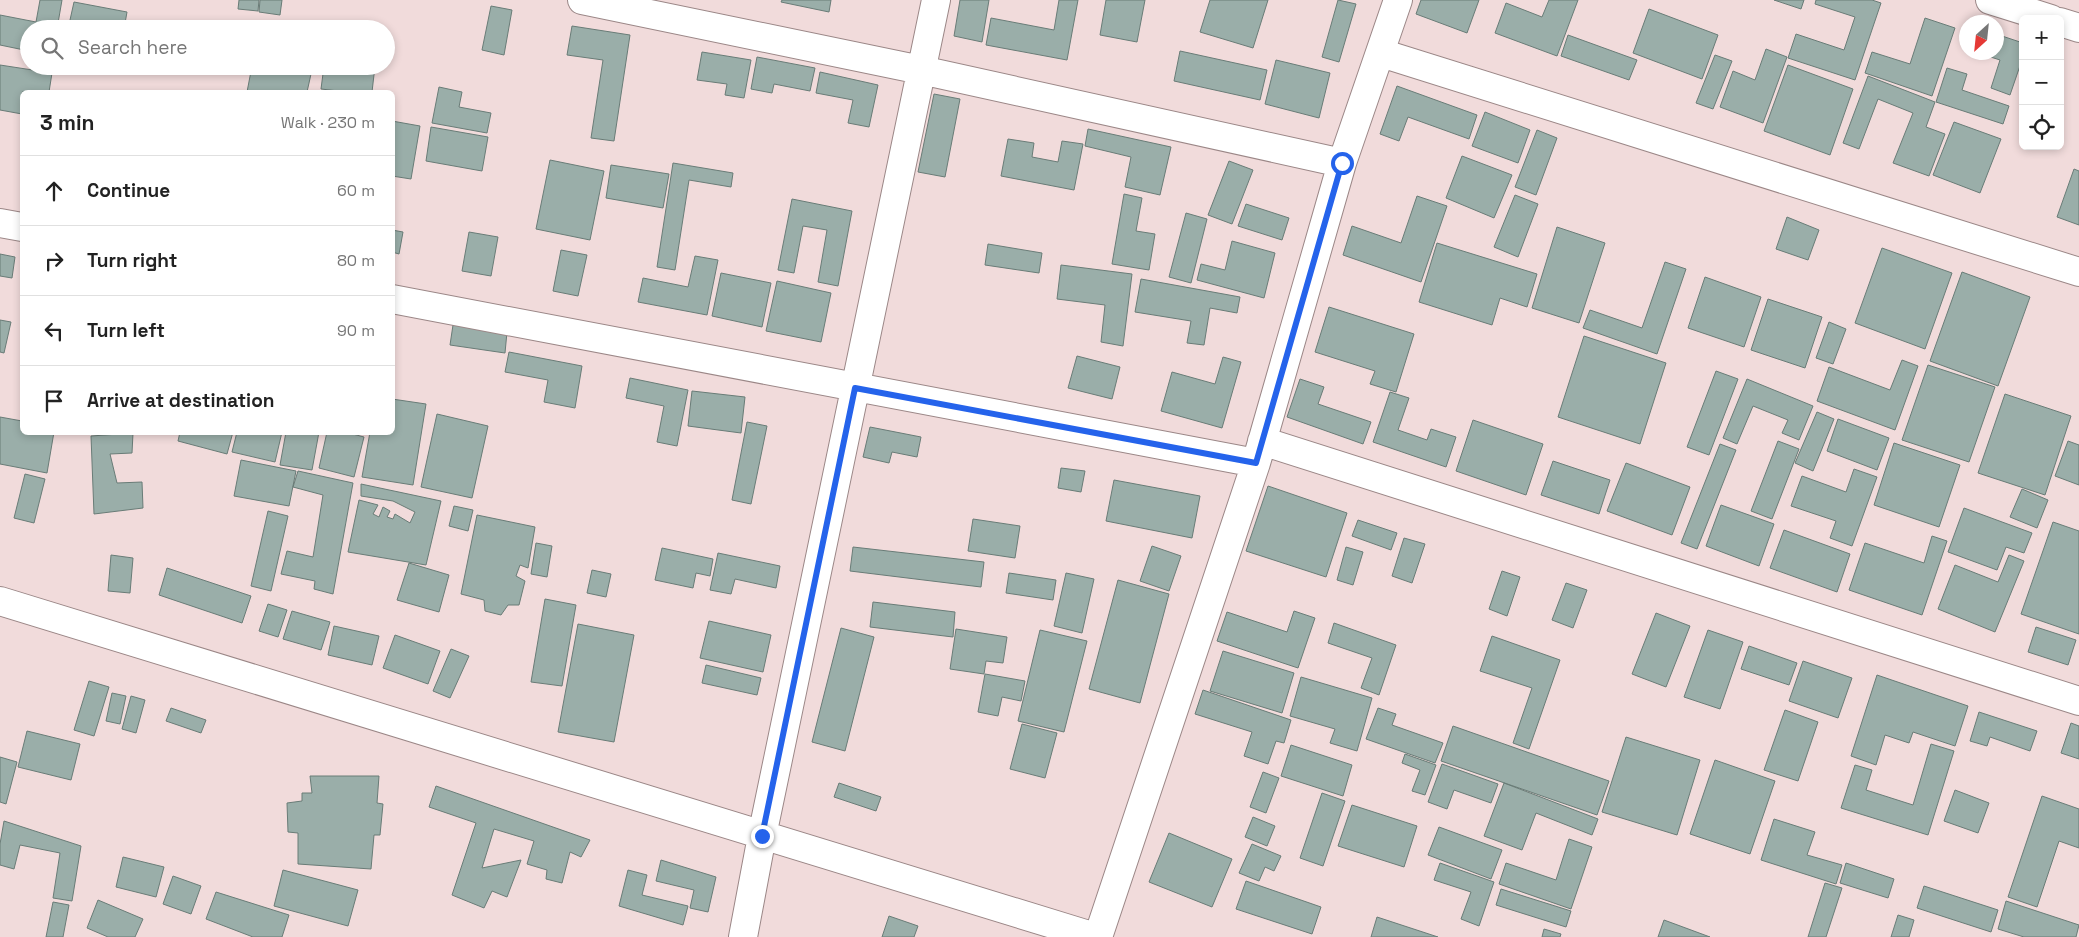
<!DOCTYPE html>
<html lang="en">
<head>
<meta charset="utf-8">
<style>
  body { margin:0; font-family:"Space Grotesk",sans-serif; background:#f6f6f6; color:#222 }
  .controls { position:absolute; right:15px; top:15px; display:grid; overflow:hidden; border-radius:8px; box-shadow:0 2px 8px #0003 }
  .controls button { width:45px; height:45px; display:grid; place-items:center; padding:0; border:0; border-bottom:1px solid #e0e0e0; background:#fff; color:#222; font:25px sans-serif }
  .compass { position:absolute; left:1959px; top:15px; width:45px; height:45px; border-radius:50%; background:#fff; box-shadow:0 2px 8px #0003; rotate:207deg }
  .stop { position:absolute; width:15px; height:15px; margin:-11px; border:4px solid #2563eb; border-radius:50%; background:#fff }
  .stop.end { background:#2563eb; border-color:#fff; box-shadow:0 1px 5px #0008 }
  .list { margin:0; padding:0; list-style:none }
  h2 { display:flex; justify-content:space-between; align-items:center; height:65px; margin:0; padding:0 20px; font-size:21px }
  h2 small { font-size:16px; font-weight:400; color:#767676 }
  .list li { display:grid; grid-template-columns:32px 1fr auto; gap:15px; align-items:center; box-sizing:border-box; height:70px; padding:0 20px; border-top:1px solid #e0e0e0 }
  .list b { display:block; font-size:19px; white-space:nowrap }
  .list em { font-size:16px; font-style:normal; color:#767676 }
  .icon { flex:none; width:28px; height:28px; fill:none; stroke:currentColor; stroke-width:2; stroke-linecap:round; stroke-linejoin:round }
  .map { position:relative; flex:none; width:2079px; height:937px; overflow:hidden }
  .search { position:absolute; background:#fff; box-shadow:0 2px 8px #0003; left:20px; top:20px; width:375px; height:55px; display:flex; align-items:center; gap:12px; box-sizing:border-box; padding:0 18px; border-radius:28px; color:#767676; font-size:19px }
  .panel { position:absolute; background:#fff; box-shadow:0 2px 8px #0003; left:20px; top:90px; width:375px; height:345px; border-radius:8px }
  .map>svg:first-child { display:block }
</style>
</head>
<body>
<div class="map">
<svg width="2079" height="937" viewBox="0 0 2079 937">
  <rect width="100%" height="100%" fill="#f1dbdb"/>
  <path fill="#9aaea9" stroke="#697c77" d="M40 0H62L57 29H29V51L0 45V15L36 22Z
    M239 0H259L258 11 238 9Z
    M260 0H282L280 15 259 12Z
    M782 0H831L829 12 781 2Z
    M960 0H989L982 42 954 36Z
    M1059 0H1078L1067 60 986 45 991 18 1054 30Z
    M1106 0H1145L1137 42 1100 35Z
    M1210 0H1268L1253 48 1200 32Z
    M1338 0 1356 4 1339 62 1322 57Z
    M1421 0H1479L1467 33 1416 14Z
    M1549 0H1578L1557 56 1495 33 1506 3 1542 17Z
    M1774 0H1804L1801 9Z
    M1816 0H1872L1881 3 1855 80 1788 58 1796 34 1844 50 1855 17 1815 4Z
    M74 2 127 12 124 29H68Z
    M491 6 512 10 504 55 482 50Z
    M1649 9 1718 35 1702 79 1633 53Z
    M1925 18 1955 28 1932 96 1865 73 1872 52 1910 64Z
    M572 26 630 35 614 141 591 138 603 60 567 55Z
    M1996 34 2023 43V57L2010 95 1991 88 2000 60 1975 52H1996Z
    M1568 35 1637 60 1629 80 1561 56Z
    M1766 49 1787 57 1763 123 1720 107 1733 71 1755 80Z
    M1180 51 1267 70 1260 100 1174 81Z
    M702 52 751 60 744 98 725 95 727 84 697 80Z
    M1715 55 1732 61 1713 109 1696 103Z
    M757 57 815 68 810 91 774 84 772 93 751 89Z
    M1276 60 1330 73 1319 118 1265 104Z
    M0 65 52 73 49 92H22V114L0 110Z
    M1788 65 1853 89 1830 155 1764 131Z
    M252 66H273L311 74 307 92H247Z
    M324 66H375L372 92H347L321 89Z
    M1947 68 1967 74 1962 90 2009 106 2003 124 1936 102Z
    M820 72 878 85 869 127 848 123 853 100 816 93Z
    M1868 76 1935 102 1926 127 1945 134 1929 176 1893 163 1913 113 1878 99 1859 149 1843 143Z
    M1397 86 1477 115 1469 139 1408 117 1399 141 1380 134Z
    M439 87 462 92 459 107 491 113 487 133 432 123Z
    M934 94 960 99 945 177 918 172Z
    M1485 112 1530 130 1518 163 1472 146Z
    M392 121 420 126 411 179 392 176Z
    M1954 122 2001 139 1980 193 1933 175Z
    M431 127 488 137 482 171 426 161Z
    M1088 129 1171 147 1160 195 1125 187 1131 157 1085 146Z
    M1537 130 1557 138 1536 195 1515 187Z
    M1008 139 1034 143 1032 157 1058 162 1062 141 1083 144 1074 190 1001 176Z
    M1462 156 1512 175 1494 218 1446 198Z
    M550 160 604 171 590 240 536 229Z
    M1229 161 1253 170 1232 224 1208 215Z
    M673 163 733 173 731 187 689 180 675 270 657 267Z
    M611 165 669 174 663 208 606 198Z
    M2074 169 2079 171V225L2057 217Z
    M1124 194 1142 198 1136 231 1155 234 1149 270 1112 264Z
    M1515 195 1538 204 1518 257 1494 247Z
    M1417 196 1447 206 1421 282 1343 255 1352 226 1401 243Z
    M792 199 852 211 838 286 818 282 827 230 803 226 794 273 778 270Z
    M1246 204 1289 218 1282 240 1238 226Z
    M1186 213 1207 219 1191 283 1169 277Z
    M1787 217 1819 230 1808 260 1776 249Z
    M1557 227 1605 243 1579 323 1532 308Z
    M392 230 403 232 399 254 392 252Z
    M469 232 498 237 491 276 462 271Z
    M1232 241 1275 253 1264 298 1197 280 1201 264 1225 270Z
    M1437 243 1537 274 1527 307 1500 298 1492 325 1419 302Z
    M988 244 1042 253 1039 273 985 265Z
    M1882 248 1952 273 1925 349 1855 323Z
    M561 250 587 255 578 296 553 291Z
    M0 254 15 257 12 278 0 276Z
    M695 256 718 260 707 315 638 302 643 278 688 287Z
    M1665 262 1686 269 1657 354 1583 328 1590 310 1642 328Z
    M1061 265 1132 274 1123 346 1101 342 1105 305 1057 299Z
    M1962 272 2030 297 1998 386 1930 361Z
    M721 273 771 283 762 327 712 316Z
    M1705 277 1761 297 1744 347 1688 328Z
    M1141 279 1240 297 1237 313 1210 308 1204 345 1187 343 1191 321 1135 312Z
    M777 281 831 293 821 342 766 331Z
    M1768 299 1822 317 1805 368 1751 350Z
    M1329 307 1414 334 1396 392 1370 384 1375 371 1315 352Z
    M0 320 11 322 4 353 0 352Z
    M1829 322 1846 329 1833 364 1816 358Z
    M453 325 507 332 505 353 450 345Z
    M1584 336 1666 363 1640 444 1558 417Z
    M509 352 582 366 575 408 544 402 548 380 505 372Z
    M1077 356 1120 367 1112 399 1068 388Z
    M1223 357 1241 362 1222 428 1161 411 1172 372 1215 384Z
    M1902 360 1918 366 1895 430 1817 401 1829 367 1890 390Z
    M1928 365 1995 387 1969 462 1902 440Z
    M1716 371 1738 379 1709 455 1687 447Z
    M630 378 688 390 677 446 657 442 664 406 626 398Z
    M1300 379 1324 387 1318 404 1371 422 1363 444 1287 417Z
    M1747 379 1813 406 1799 440 1782 433 1788 420 1753 406 1737 444 1723 438Z
    M692 391 745 397 741 433 688 426Z
    M1390 392 1409 398 1398 430 1427 440 1431 429 1456 437 1446 467 1373 442Z
    M2005 394 2071 416 2045 495 1978 473Z
    M392 399 426 404 413 485 362 477 370 432H392Z
    M1817 412 1834 419 1813 471 1795 463Z
    M437 414 488 426 472 498 421 487Z
    M0 417 22 421V432H54L47 473 0 464Z
    M1838 419 1889 438 1877 470 1827 451Z
    M1473 420 1543 444 1526 495 1456 471Z
    M747 422 767 426 751 504 732 500Z
    M870 427 921 437 917 457 892 452 889 463 863 457Z
    M180 432H233L227 454 178 441Z
    M237 432H282L275 462 232 452Z
    M286 432H319L312 470 280 465Z
    M327 432H345L364 437 354 477 319 468Z
    M133 433 132 453 110 454 117 483 142 482 143 508 94 514 91 436Z
    M1778 441 1799 449 1772 519 1751 511Z
    M2068 441 2079 445V485L2055 476Z
    M1894 443 1960 465 1939 527 1874 505Z
    M1720 444 1736 450 1697 549 1681 543Z
    M241 460 296 471 289 506 234 496Z
    M1553 461 1610 480 1599 514 1541 495Z
    M1626 463 1690 487 1672 535 1607 511Z
    M1061 468 1085 471 1081 492 1058 488Z
    M1854 469 1877 477 1852 546 1830 538 1836 521 1791 506 1802 476 1846 492Z
    M298 471 353 483 333 594 314 589 315 581 281 574 287 551 313 557 323 495 293 487Z
    M25 474 45 479 34 523 14 518Z
    M1114 480 1200 496 1192 538 1106 521Z
    M361 484 441 501 426 565 348 552 359 500 378 505 373 514 379 517 383 507 390 511 387 517 393 519 395 514 410 523 415 512 393 501 361 496Z
    M1268 486 1347 513 1326 577 1246 551Z
    M2022 489 2048 500 2037 528 2010 517Z
    M1721 505 1774 524 1759 566 1706 546Z
    M454 506 473 510 468 531 449 526Z
    M1964 508 2032 533 2024 553 2006 547 1997 570 1948 552Z
    M268 511 288 516 271 591 251 586Z
    M477 515 535 527 528 568 520 565 516 576 525 581 519 605H508L501 615 485 611 484 600 461 594Z
    M973 519 1020 526 1015 558 968 551Z
    M1358 520 1397 533 1391 550 1352 536Z
    M2053 522 2079 531V634L2021 614Z
    M1784 530 1850 554 1837 592 1770 568Z
    M1932 536 1947 541 1922 615 1849 590 1865 543 1924 563Z
    M1404 538 1425 544 1412 583 1392 576Z
    M536 543 552 546 547 577 531 574Z
    M1152 546 1181 556 1169 591 1140 581Z
    M853 547 984 562 981 587 850 571Z
    M1346 547 1363 552 1353 585 1337 580Z
    M662 548 713 559 710 576 696 573 693 588 655 580Z
    M718 553 780 566 776 588 735 579 731 594 710 590Z
    M111 555 133 558 130 593 108 591Z
    M2009 555 2024 561 1995 632 1938 609 1955 565 1998 582Z
    M409 563 449 575 439 612 397 600Z
    M167 568 251 596 242 623 159 595Z
    M592 570 611 574 606 597 587 593Z
    M1502 571 1520 577 1507 616 1489 609Z
    M1009 573 1056 580 1053 600 1006 593Z
    M1066 573 1094 579 1082 633 1054 626Z
    M1118 580 1169 594 1140 703 1089 689Z
    M1566 583 1587 590 1573 628 1552 620Z
    M545 599 576 605 562 686 531 682Z
    M873 602 955 612 953 637 870 627Z
    M268 604 287 610 278 637 259 631Z
    M292 611 330 622 321 650 283 639Z
    M1294 611 1315 618 1298 668 1217 641 1227 612 1287 632Z
    M1656 613 1690 626 1666 687 1632 674Z
    M709 621 771 635 763 672 700 658Z
    M1334 623 1396 645 1379 695 1361 688 1372 658 1328 643Z
    M578 624 634 635 614 742 558 732Z
    M334 626 379 636 372 665 328 655Z
    M2036 627 2076 640 2068 665 2028 652Z
    M841 628 874 637 845 751 812 742Z
    M956 629 1007 637 1003 663 986 661 984 674 950 669Z
    M1040 630 1087 641 1064 732 1018 721Z
    M1708 630 1743 642 1720 709 1684 697Z
    M395 635 440 651 428 684 383 668Z
    M1492 636 1560 660 1529 749 1513 743 1532 688 1480 671Z
    M1749 646 1797 663 1789 685 1741 669Z
    M451 649 469 656 450 698 433 691Z
    M1223 651 1294 673 1282 713 1210 691Z
    M1803 661 1852 678 1838 718 1789 701Z
    M706 665 761 678 757 695 702 683Z
    M985 674 1025 681 1021 701 1002 697 998 716 978 712Z
    M1877 675 1968 706 1955 746 1913 732 1909 743 1885 735 1876 765 1851 756Z
    M1301 677 1372 698 1357 751 1330 743 1335 729 1290 716Z
    M89 681 109 687 94 736 74 730Z
    M1203 690 1291 720 1284 743 1276 741 1268 764 1244 756 1252 732 1195 714Z
    M112 693 126 696 120 724 106 721Z
    M131 696 145 700 136 733 122 729Z
    M171 708 206 720 201 733 166 721Z
    M1378 708 1396 714 1392 725 1443 743 1435 763 1366 739Z
    M1785 710 1818 722 1798 781 1764 770Z
    M1979 712 2037 731 2030 751 1990 737 1987 746 1970 741Z
    M2071 723 2079 726V759L2061 753Z
    M1022 724 1057 733 1045 778 1010 769Z
    M1453 726 1609 781 1597 815 1441 761Z
    M27 731 80 744 71 780 18 767Z
    M1626 737 1700 760 1677 835 1602 812Z
    M1931 744 1954 751 1928 835 1841 808 1855 765 1872 770 1866 790 1913 805Z
    M1291 745 1352 765 1343 796 1281 776Z
    M1405 754 1436 765 1425 795 1412 791 1420 770 1402 763Z
    M0 757 17 762 6 804 0 802Z
    M1715 760 1775 781 1750 854 1690 834Z
    M1442 764 1498 784 1491 803 1454 790 1447 809 1428 802Z
    M1263 772 1279 778 1266 813 1250 807Z
    M310 776H379L377 803 383 804 380 835H374L371 869 298 864V833L288 832 287 803 302 801V793H312Z
    M839 783 881 797 876 811 834 797Z
    M1504 783 1598 819 1592 835 1536 813 1522 850 1484 836Z
    M436 786 590 840 581 857 570 852 562 883 546 879 547 870 527 864 534 841 494 829 482 868 521 860 507 897 492 891 484 908 452 895 476 823 429 807Z
    M1955 790 1989 803 1978 833 1944 821Z
    M1322 793 1345 801 1323 866 1300 858Z
    M2042 796 2079 809V848L2059 841 2037 907 2008 897Z
    M1352 805 1417 826 1404 867 1338 846Z
    M1253 817 1275 826 1267 846 1245 837Z
    M1774 819 1815 832 1807 855 1842 865 1836 884 1761 860Z
    M4 821 81 846 72 901 53 898 60 853 20 845 14 869 0 865V844Z
    M1439 827 1502 850 1491 879 1428 855Z
    M1169 833 1232 859 1212 907 1149 882Z
    M1569 839 1592 847 1571 909 1499 884 1506 863 1556 880Z
    M1252 844 1281 856 1274 871 1265 867 1259 881 1239 873Z
    M123 857 164 867 156 897 116 887Z
    M661 860 716 877 708 912 690 908 694 890 656 881Z
    M1440 863 1494 882 1479 926 1461 919 1471 892 1434 880Z
    M1846 863 1894 879 1888 898 1840 883Z
    M283 870 358 890 348 926 274 906Z
    M628 870 647 875 642 895 688 906 683 925 619 906Z
    M173 876 201 886 191 914 163 904Z
    M1246 881 1321 907 1312 934 1236 909Z
    M1825 883 1842 888 1826 937H1808Z
    M1924 886 1998 910 1991 932 1917 908Z
    M1501 889 1571 911 1566 927 1496 905Z
    M216 892 289 915 282 937H253L206 919Z
    M98 900 143 919 135 937H108L87 928Z
    M2006 901 2079 925 2076 937H2024L1998 929Z
    M53 902 69 905 63 937H46Z
    M1898 915 1914 920 1909 937H1891Z
    M889 916 918 926 914 937H882Z
    M1377 917 1438 937H1371Z
    M1664 920 1710 937H1658Z
    M1544 929 1561 934 1560 937H1542Z"/>
  <g fill="none" stroke-linecap="round" stroke-linejoin="round">
    <defs>
      <path id="minor" d="M582 0 921 70 1342 163
        M1990 0 2051 19
        M2060 22 2079 28
        M1381 53 2079 272
        M0 223 22 227
        M392 299 1256 463
        M1262 441 2079 701
        M0 601 1095 937
        M743 937 762 836 936 0
        M1098 937 1256 463 1342 163 1398 0"/>
    </defs>
    <use href="#minor" stroke="#9b8787" stroke-width="30"/>
    <use href="#minor" stroke="#fff" stroke-width="28"/>
  </g>
  <g fill="none" stroke-linecap="round" stroke-linejoin="round">
    <path stroke="#2563eb" stroke-width="6" d="M762 836 855 388 1256 463 1342 163"/>
  </g>
</svg>
<div class="controls">
<button>+</button>
<button>−</button>
<button><svg class="icon" aria-label="locate" viewBox="0 0 24 24"><circle cx="12" cy="12" r="6"/><path d="M12 2v4M12 18v4M2 12h4M18 12h4"/></svg></button>
</div>
<svg class="compass" viewBox="-18 -18 36 36"><path d="M0-13l5 13h-10z" fill="#e53935"/><path d="M0 13l5-13h-10z" fill="#767676"/></svg>
<div class="stop" style="left:1342px;top:163px"></div>
<div class="stop end" style="left:762px;top:836px"></div>
<div class="search"><svg class="icon" aria-label="search" viewBox="0 0 24 24"><circle cx="10" cy="10" r="6"/><path d="M15 15l6 6"/></svg>Search here</div>
<section class="panel">
<h2>3 min<small>Walk · 230 m</small></h2>
<ul class="list">
<li><svg class="icon" aria-label="ahead" viewBox="0 0 24 24"><path d="M12 20V5M6 11l6-6 6 6"/></svg><div><b>Continue</b></div><em>60 m</em></li>
<li><svg class="icon" aria-label="right" viewBox="0 0 24 24"><path d="M7 20v-9h11M14 6l5 5-5 5"/></svg><div><b>Turn right</b></div><em>80 m</em></li>
<li><svg class="icon" aria-label="left" viewBox="0 0 24 24"><path d="M17 20v-9H6M10 6l-5 5 5 5"/></svg><div><b>Turn left</b></div><em>90 m</em></li>
<li><svg class="icon" aria-label="arrive" viewBox="0 0 24 24"><path d="M6 21V4h12l-3 4 3 4H6"/></svg><div><b>Arrive at destination</b></div></li>
</ul>
</section>
</div>
</body>
</html>
